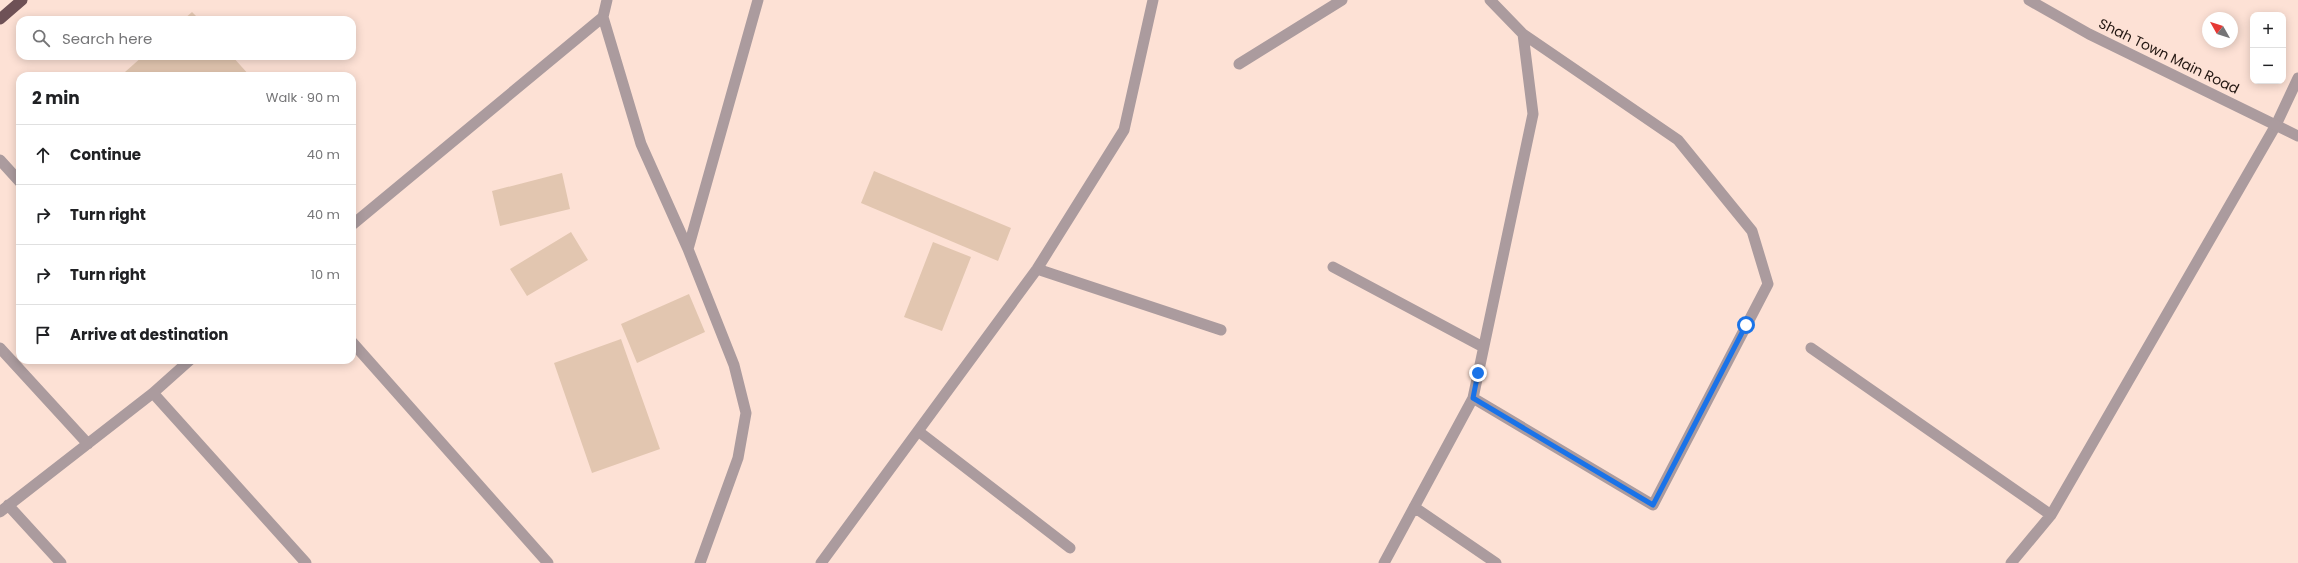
<!DOCTYPE html>
<html lang="en">
<head>
<meta charset="utf-8">
<style>
  body { margin:0; font-family:Poppins,sans-serif; background:#f2f2f2; color:#202124 }
  .controls { position:absolute; right:12px; top:12px; display:grid; overflow:hidden; border-radius:8px; box-shadow:0 2px 10px #0003 }
  .controls button { width:36px; height:36px; display:grid; place-items:center; padding:0; border:0; border-bottom:1px solid #e0e0e0; background:#fff; color:#202124; font:20px sans-serif }
  .compass { position:absolute; left:2202px; top:12px; width:36px; height:36px; border-radius:50%; background:#fff; box-shadow:0 2px 10px #0003; rotate:309deg }
  .stop { position:absolute; width:12px; height:12px; margin:-9px; border:3px solid #1a73e8; border-radius:50%; background:#fff }
  .stop.end { background:#1a73e8; border-color:#fff; box-shadow:0 1px 4px #0008 }
  .list { margin:0; padding:0; list-style:none }
  h2 { display:flex; justify-content:space-between; align-items:center; height:52px; margin:0; padding:0 16px; font-size:17px }
  h2 small { font-size:13px; font-weight:400; color:#757577 }
  .list li { display:grid; grid-template-columns:26px 1fr auto; gap:12px; align-items:center; box-sizing:border-box; height:60px; padding:0 16px; border-top:1px solid #e0e0e0 }
  .list b { display:block; font-size:15px; white-space:nowrap }
  .list em { font-size:13px; font-style:normal; color:#757577 }
  .icon { flex:none; width:22px; height:22px; fill:none; stroke:currentColor; stroke-width:2; stroke-linecap:round; stroke-linejoin:round }
  .map { position:relative; flex:none; width:2298px; height:563px; overflow:hidden }
  .search { position:absolute; background:#fff; box-shadow:0 2px 10px #0003; left:16px; top:16px; width:340px; height:44px; display:flex; align-items:center; gap:10px; box-sizing:border-box; padding:0 14px; border-radius:12px; color:#757577; font-size:15px }
  .panel { position:absolute; background:#fff; box-shadow:0 2px 10px #0003; left:16px; top:72px; width:340px; height:292px; border-radius:12px }
  .map>svg:first-child { display:block }
</style>
</head>
<body>
<div class="map">
<svg width="2298" height="563" viewBox="0 0 2298 563">
  <rect width="100%" height="100%" fill="#fde1d5"/>
  <path fill="#e2c6b0" d="M192 12 200 20H183Z
    M143 56H232L250 76H128L125 72Z
    M874 171 1011 228 998 261 861 203Z
    M562 173 570 209 500 226 492 191Z
    M571 232 588 260 527 296 510 269Z
    M933 242 971 257 942 331 904 317Z
    M689 294 705 332 637 363 621 324Z
    M621 339 660 449 592 473 554 363Z"/>
  <g fill="none" stroke-linecap="round" stroke-linejoin="round">
    <path stroke="#ab9b9e" stroke-width="11" d="M607 0 603 17 641 144 688 249 734 365 746 413 738 458 700 563
      M1239 64 1342 0
      M0 160 20 182
      M352 225 603 17
      M688 249 758 0
      M1333 267 1483 347
      M1037 269 1221 330
      M352 342 548 563
      M0 348 88 444
      M1811 348 2051 515
      M153 393 306 563
      M1473 398 1653 505 1768 284 1752 231 1678 140 1523 34 1490 0
      M918 431 1070 548
      M8 505 61 563
      M1414 507 1496 563
      M0 512 153 393 190 360
      M821 563 1037 269 1124 130 1153 0
      M1384 563 1473 398 1533 114 1523 34
      M2011 563 2051 515 2276 125 2298 78"/>
    <path stroke="#ab9b9e" stroke-width="11" d="M2029 0 2089 34 2298 136"/>
    <path stroke="#6e5156" stroke-width="11" d="M0 19 22 0"/>
  </g>
  <g fill="none" stroke-linecap="round" stroke-linejoin="round">
    <path stroke="#1a73e8" stroke-width="5" d="M1478 373 1473 398 1653 505 1746 325"/>
  </g>
  <g text-anchor="middle" stroke-width="3" stroke-linejoin="round" paint-order="stroke">
    <g font-size="14" fill="#231712" stroke="#fde1d5">
      <text transform="translate(2169 56) rotate(26)" y="5">Shah Town Main Road</text>
    </g>
  </g>
</svg>
<div class="controls">
<button>+</button>
<button>−</button>
</div>
<svg class="compass" viewBox="-18 -18 36 36"><path d="M0-13l5 13h-10z" fill="#e53935"/><path d="M0 13l5-13h-10z" fill="#757577"/></svg>
<div class="stop" style="left:1746px;top:325px"></div>
<div class="stop end" style="left:1478px;top:373px"></div>
<div class="search"><svg class="icon" aria-label="search" viewBox="0 0 24 24"><circle cx="10" cy="10" r="6"/><path d="M15 15l6 6"/></svg>Search here</div>
<section class="panel">
<h2>2 min<small>Walk · 90 m</small></h2>
<ul class="list">
<li><svg class="icon" aria-label="ahead" viewBox="0 0 24 24"><path d="M12 20V5M6 11l6-6 6 6"/></svg><div><b>Continue</b></div><em>40 m</em></li>
<li><svg class="icon" aria-label="right" viewBox="0 0 24 24"><path d="M7 20v-9h11M14 6l5 5-5 5"/></svg><div><b>Turn right</b></div><em>40 m</em></li>
<li><svg class="icon" aria-label="right" viewBox="0 0 24 24"><path d="M7 20v-9h11M14 6l5 5-5 5"/></svg><div><b>Turn right</b></div><em>10 m</em></li>
<li><svg class="icon" aria-label="arrive" viewBox="0 0 24 24"><path d="M6 21V4h12l-3 4 3 4H6"/></svg><div><b>Arrive at destination</b></div></li>
</ul>
</section>
</div>
</body>
</html>
